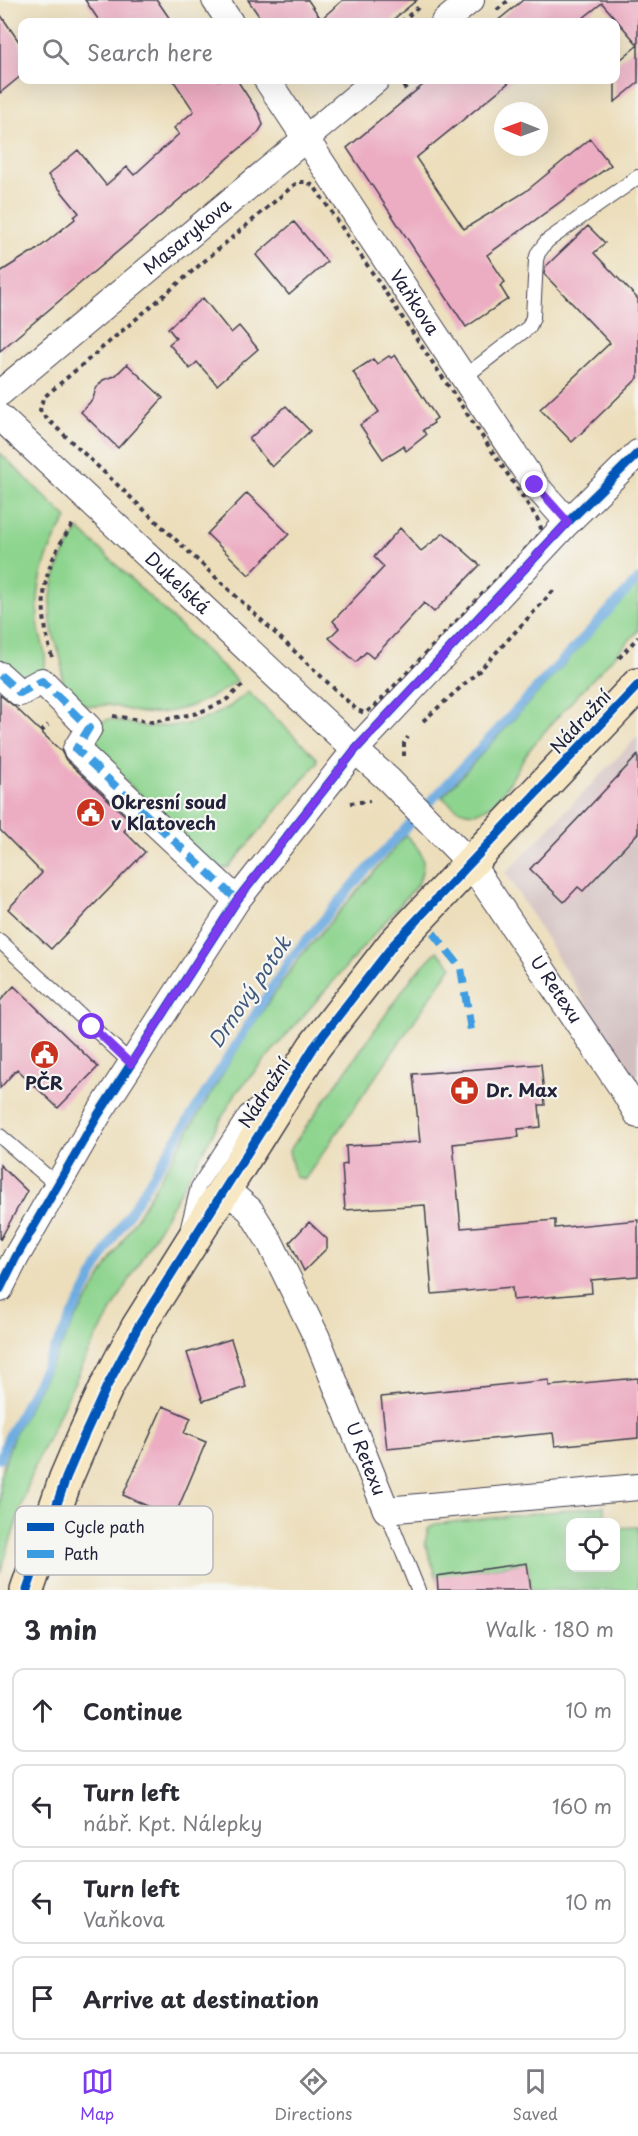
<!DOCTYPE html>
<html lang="en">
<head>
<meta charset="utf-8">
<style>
  body { margin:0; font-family:"Playpen Sans",sans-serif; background:#f2f2f3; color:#2b2b33 }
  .controls { position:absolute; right:18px; bottom:18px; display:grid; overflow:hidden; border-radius:12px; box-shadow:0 6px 24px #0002 }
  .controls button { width:54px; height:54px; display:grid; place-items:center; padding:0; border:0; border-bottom:2px solid #e1e1e2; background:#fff; color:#2b2b33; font:30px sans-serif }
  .compass { position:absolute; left:494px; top:102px; width:54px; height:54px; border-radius:50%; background:#fff; box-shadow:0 6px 24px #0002; rotate:271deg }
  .stop { position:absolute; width:18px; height:18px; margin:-14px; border:4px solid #7c3aed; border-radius:50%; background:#fff }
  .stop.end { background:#7c3aed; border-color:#fff; box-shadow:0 2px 6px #0008 }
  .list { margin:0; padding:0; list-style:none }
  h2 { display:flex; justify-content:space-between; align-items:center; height:78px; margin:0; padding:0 24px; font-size:26px }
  h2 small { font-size:20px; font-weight:400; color:#7c7c81 }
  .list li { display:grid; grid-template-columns:39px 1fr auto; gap:18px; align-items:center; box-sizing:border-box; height:84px; margin:0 12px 12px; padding:0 12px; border:2px solid #e1e1e2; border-radius:12px }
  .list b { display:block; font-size:22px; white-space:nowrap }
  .list p { margin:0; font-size:20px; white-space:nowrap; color:#7c7c81 }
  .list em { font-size:20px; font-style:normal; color:#7c7c81 }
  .icon { flex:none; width:33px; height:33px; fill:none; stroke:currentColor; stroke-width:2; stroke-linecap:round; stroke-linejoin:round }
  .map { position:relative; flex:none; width:638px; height:1590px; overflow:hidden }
  .search { position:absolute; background:#fff; box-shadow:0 6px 24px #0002; left:18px; right:18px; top:18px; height:66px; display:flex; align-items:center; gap:15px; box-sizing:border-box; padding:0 21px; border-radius:12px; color:#7c7c81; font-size:22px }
  .sheet { height:462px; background:#fff }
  nav { display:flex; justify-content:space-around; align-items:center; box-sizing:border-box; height:84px; border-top:2px solid #e1e1e2; background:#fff; font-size:16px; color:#7c7c81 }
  nav a { display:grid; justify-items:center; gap:3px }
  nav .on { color:#7c3aed }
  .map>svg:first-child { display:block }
</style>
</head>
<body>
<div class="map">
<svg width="638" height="1590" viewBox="0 0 638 1590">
  <rect width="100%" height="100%" fill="#f6f6f2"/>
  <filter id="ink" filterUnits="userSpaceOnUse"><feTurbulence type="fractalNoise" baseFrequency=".0167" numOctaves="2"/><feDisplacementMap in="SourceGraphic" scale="12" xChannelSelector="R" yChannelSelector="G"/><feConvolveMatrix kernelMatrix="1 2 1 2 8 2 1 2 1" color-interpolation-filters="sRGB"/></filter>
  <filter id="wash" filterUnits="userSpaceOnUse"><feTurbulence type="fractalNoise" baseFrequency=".008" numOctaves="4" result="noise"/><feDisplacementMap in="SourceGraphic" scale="24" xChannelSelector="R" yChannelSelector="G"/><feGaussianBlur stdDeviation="1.35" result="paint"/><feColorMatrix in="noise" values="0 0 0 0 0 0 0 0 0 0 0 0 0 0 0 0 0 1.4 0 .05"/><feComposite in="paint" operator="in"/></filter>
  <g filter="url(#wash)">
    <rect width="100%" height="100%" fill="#ecdebb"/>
    <path fill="#d2bfc0" d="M638 736V1089L506 873Z"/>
    <path fill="#8dd48e" stroke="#587b64" stroke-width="1.5" d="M0 453 67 518C45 552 33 589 39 630 42 644 48 656 44 671 21 682 18 677 0 661Z
      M79 529 237 681C209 701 179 715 143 713 131 712 119 706 107 705 98 705 90 709 81 703 72 698 64 687 62 678 61 673 63 668 62 664 60 652 54 641 52 629 45 593 59 558 79 529Z
      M638 584V631C602 670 563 708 530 749 515 768 508 795 486 808 469 819 454 808 442 797Z
      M248 692 314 755 317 758V763L229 867 218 870 105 761 98 749 96 729 101 722 109 719 146 727 184 725 207 718 229 707Z
      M406 835C423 853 428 859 418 884L236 1093 90 1349 33 1470 0 1574V1476L14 1435 75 1320 246 1035 299 958Z
      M437 951 452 966 305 1179 295 1177 289 1151 413 976Z
      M604 1506 606 1522H570V1568H616V1528L638 1527V1590H531L527 1564 522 1563 470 1571 472 1590H441L425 1543 428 1529 435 1524Z"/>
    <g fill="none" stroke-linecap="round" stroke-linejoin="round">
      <path stroke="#6eace1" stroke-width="9" d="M0 1459 8 1437 111 1242 290 959 359 878 638 579"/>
    </g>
    <g id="blocks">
      <path fill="#ecacc2" d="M85 0H157L172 22H100Z
        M248 0H308L321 19 343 0H417L390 22H263Z
        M523 0H638V83L615 102V64L638 45 602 3 578 22H496Z
        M0 14 22 46V75L0 93Z
        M173 80H237L260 115 263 125 258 133 0 351V272L30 253 34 252 75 219 74 217 79 213 48 175 78 150 106 185 127 167 134 175 179 134 174 128 194 111Z
        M429 80H512L416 158 464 229 525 192 590 139 611 165 487 255 505 282 500 286 508 299 466 327 347 148Z
        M294 222 327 262 289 295 256 255Z
        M588 226 605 243 594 253 638 299V378L572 442 540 409 610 343 544 274 545 267Z
        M203 298 231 333 239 326 258 349 217 385 197 362 190 369 169 344 176 338 168 328Z
        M395 355 437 418 433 421 434 423 423 430 426 435 406 451 403 446 383 459 360 425 379 412 353 372 373 359 377 364 389 356 391 358Z
        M127 364 163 398 118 448 81 412 93 399 96 388 103 380 115 376Z
        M286 406 310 431 272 467 249 439Z
        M247 493 289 534 249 575 207 534Z
        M400 528 421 551 444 533 480 565 434 612 424 603 373 658 366 652 356 662 329 638 339 628 333 621 384 567 374 557Z
        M0 695 15 707 61 751 66 760 132 822 124 831 145 852 51 949 8 909 42 873 0 830Z
        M638 755V833L583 891 578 887 564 902 530 869Z
        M14 986 98 1067 58 1108 17 1069 0 1088V1001Z
        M541 1064 545 1105H539L541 1127 518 1129 519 1137 453 1144 461 1228 555 1220V1228L638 1220V1276L591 1280 592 1293 513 1300 512 1287 432 1294 425 1205 345 1210 342 1165 347 1164 346 1146 420 1142 413 1074Z
        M0 1165 27 1191 0 1240Z
        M309 1222 327 1239V1248L304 1271 290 1242Z
        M231 1339 246 1387 203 1401 187 1353Z
        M638 1378V1438L555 1446 553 1433 387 1449 381 1397 549 1380V1386Z
        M163 1406 191 1418 184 1433 206 1442 174 1518 123 1495Z
        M527 1563 531 1590H438L437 1576Z"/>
    </g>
  </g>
  <g filter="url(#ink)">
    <use href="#blocks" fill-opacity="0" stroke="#403e4e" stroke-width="1.5"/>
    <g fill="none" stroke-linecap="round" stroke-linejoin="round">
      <defs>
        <path id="lane" d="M463 378 529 327 533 317 536 260 538 253 547 241 638 177
          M0 941 131 1063
          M0 1136 57 1185
          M188 1227 198 1187 246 1113 273 1093
          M386 1510 418 1590"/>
        <g id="street">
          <path d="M215 0 230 22"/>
          <path d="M444 22 471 0"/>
          <path id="s1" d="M267 80 535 485 568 522"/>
          <path id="s2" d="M0 393 376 80"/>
          <path id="s3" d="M0 417 355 750 389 780 471 864 622 1088 638 1115"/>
          <path d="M0 675 20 693 42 681 89 728 76 749 237 900"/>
          <path id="s4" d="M224 1188 250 1210 270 1242 317 1338 386 1510 638 1487"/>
          <path d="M0 1289 16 1257 98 1115 237 900 355 750 568 522 638 453"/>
        </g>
        <path id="secondary" d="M27 1590 66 1478 84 1436 106 1388 138 1327 314 1047 394 944 638 685"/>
      </defs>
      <use href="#lane" stroke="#403e4e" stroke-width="16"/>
      <use href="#street" stroke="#403e4e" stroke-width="28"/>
      <use href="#secondary" stroke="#403e4e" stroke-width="36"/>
      <path stroke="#403e4e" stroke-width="4" stroke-dasharray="4.5 4.5" stroke-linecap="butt" d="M497 10 509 0
        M401 22 421 5
        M403 89 414 80
        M300 182H306L314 186 537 518 541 528 539 535 377 704 365 713 357 710 42 414 40 410 43 398 294 185Z
        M52 657C37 604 41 567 74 523
        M619 658 638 637
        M113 716 153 722 198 713 225 701 245 683
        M423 721 479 671 554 590
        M41 732 48 725
        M404 756V743L408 737
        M350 803 370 801"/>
      <use href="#lane" stroke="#fff" stroke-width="14"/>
      <use href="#street" stroke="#fff" stroke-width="26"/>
      <use href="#secondary" stroke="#f7e8c3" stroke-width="33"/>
      <path stroke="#3c9ce2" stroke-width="8" stroke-dasharray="15 8" stroke-linecap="butt" d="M0 675 20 693 42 681 89 728 76 749 237 900
        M433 933 461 968 471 1030"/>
      <defs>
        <path id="cycleway" d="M0 1289 16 1257 98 1115 237 900 355 750 568 522 638 453
          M27 1590 66 1478 84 1436 106 1388 138 1327 314 1047 394 944 638 685"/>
      </defs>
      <use href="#cycleway" stroke="#f6f6f2" stroke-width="13"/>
      <use href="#cycleway" stroke="#0057b8" stroke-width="9"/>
    </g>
  </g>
  <g fill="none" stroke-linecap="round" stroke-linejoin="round" filter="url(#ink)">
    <path stroke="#7c3aed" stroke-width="8" d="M92 1027 131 1064 237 900 355 750 568 522 535 485"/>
  </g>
  <defs>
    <symbol id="civic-disc" viewBox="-11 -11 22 22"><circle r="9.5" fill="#c8321e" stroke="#f6f6f2"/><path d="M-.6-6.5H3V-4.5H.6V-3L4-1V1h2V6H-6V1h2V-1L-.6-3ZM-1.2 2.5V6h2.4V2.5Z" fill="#fff"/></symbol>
    <symbol id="pharmacy-disc" viewBox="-11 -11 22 22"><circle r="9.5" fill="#c8321e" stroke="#f6f6f2"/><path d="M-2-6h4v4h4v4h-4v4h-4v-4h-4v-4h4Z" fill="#fff"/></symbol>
  </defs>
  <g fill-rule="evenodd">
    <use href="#civic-disc" x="74" y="796" width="33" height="33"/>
    <use href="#civic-disc" x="28" y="1038" width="33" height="33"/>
    <use href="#pharmacy-disc" x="448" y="1074" width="33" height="33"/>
  </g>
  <g text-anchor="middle" stroke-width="4.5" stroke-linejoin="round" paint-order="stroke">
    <g font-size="18" fill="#22223b" stroke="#f6f6f2">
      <text dy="6" stroke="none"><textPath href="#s2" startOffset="244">Masarykova</textPath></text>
      <text dy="6" stroke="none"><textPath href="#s1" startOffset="267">Vaňkova</textPath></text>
      <text dy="6" stroke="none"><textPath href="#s3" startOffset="243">Dukelská</textPath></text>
      <text transform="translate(581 722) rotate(-47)" y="6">Nádražní</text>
      <text dy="6" stroke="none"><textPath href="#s3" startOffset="801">U Retexu</textPath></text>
      <text transform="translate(265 1093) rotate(-57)" y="6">Nádražní</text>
      <text dy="6" stroke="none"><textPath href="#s4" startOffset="309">U Retexu</textPath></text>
    </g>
    <g font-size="18" font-weight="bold" fill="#22223b" stroke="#f6f6f2" text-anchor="start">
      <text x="111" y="809">Okresní soud<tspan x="111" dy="21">v Klatovech</tspan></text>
      <text x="44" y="1090" text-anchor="middle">PČR</text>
      <text x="486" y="1097">Dr. Max</text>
    </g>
    <g font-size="20" font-style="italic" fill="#40597d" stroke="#f6f6f2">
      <text transform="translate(250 992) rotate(-56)" y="7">Drnový potok</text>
    </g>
  </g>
  <rect x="15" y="1506" width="198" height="69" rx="9" fill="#f6f6f2" stroke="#b6b6bb" stroke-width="1.5"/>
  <rect x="27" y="1523" width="27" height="8" fill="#0057b8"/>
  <rect x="27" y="1550" width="27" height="8" fill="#3c9ce2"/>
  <g font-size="16" fill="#22223b">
    <text x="64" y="1533">Cycle path</text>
    <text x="64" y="1560">Path</text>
  </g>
</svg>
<div class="controls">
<button><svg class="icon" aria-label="locate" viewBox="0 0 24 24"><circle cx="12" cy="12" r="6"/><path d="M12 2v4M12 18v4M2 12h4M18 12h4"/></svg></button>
</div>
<svg class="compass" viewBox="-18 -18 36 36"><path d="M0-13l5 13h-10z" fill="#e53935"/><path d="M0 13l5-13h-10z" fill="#7c7c81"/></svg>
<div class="stop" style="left:92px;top:1027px"></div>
<div class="stop end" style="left:535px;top:485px"></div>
<div class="search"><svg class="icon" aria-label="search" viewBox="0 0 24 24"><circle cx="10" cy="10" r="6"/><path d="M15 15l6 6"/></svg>Search here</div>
</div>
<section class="sheet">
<h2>3 min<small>Walk · 180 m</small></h2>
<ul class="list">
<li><svg class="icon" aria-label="ahead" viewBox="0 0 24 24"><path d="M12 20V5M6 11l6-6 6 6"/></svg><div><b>Continue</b></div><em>10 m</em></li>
<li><svg class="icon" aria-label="left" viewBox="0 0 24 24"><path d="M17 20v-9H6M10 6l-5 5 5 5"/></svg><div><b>Turn left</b><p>nábř. Kpt. Nálepky</p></div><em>160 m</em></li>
<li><svg class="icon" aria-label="left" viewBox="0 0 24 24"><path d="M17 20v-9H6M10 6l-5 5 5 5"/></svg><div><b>Turn left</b><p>Vaňkova</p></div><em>10 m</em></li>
<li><svg class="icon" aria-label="arrive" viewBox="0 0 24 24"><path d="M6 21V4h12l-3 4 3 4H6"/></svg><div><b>Arrive at destination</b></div></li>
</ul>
</section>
<nav>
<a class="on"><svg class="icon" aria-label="map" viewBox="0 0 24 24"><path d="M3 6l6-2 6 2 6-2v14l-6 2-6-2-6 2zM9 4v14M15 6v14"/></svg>Map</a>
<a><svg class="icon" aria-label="directions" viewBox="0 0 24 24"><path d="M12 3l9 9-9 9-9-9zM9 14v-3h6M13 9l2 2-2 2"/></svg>Directions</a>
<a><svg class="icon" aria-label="saved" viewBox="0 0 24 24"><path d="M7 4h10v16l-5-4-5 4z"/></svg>Saved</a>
</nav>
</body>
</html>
